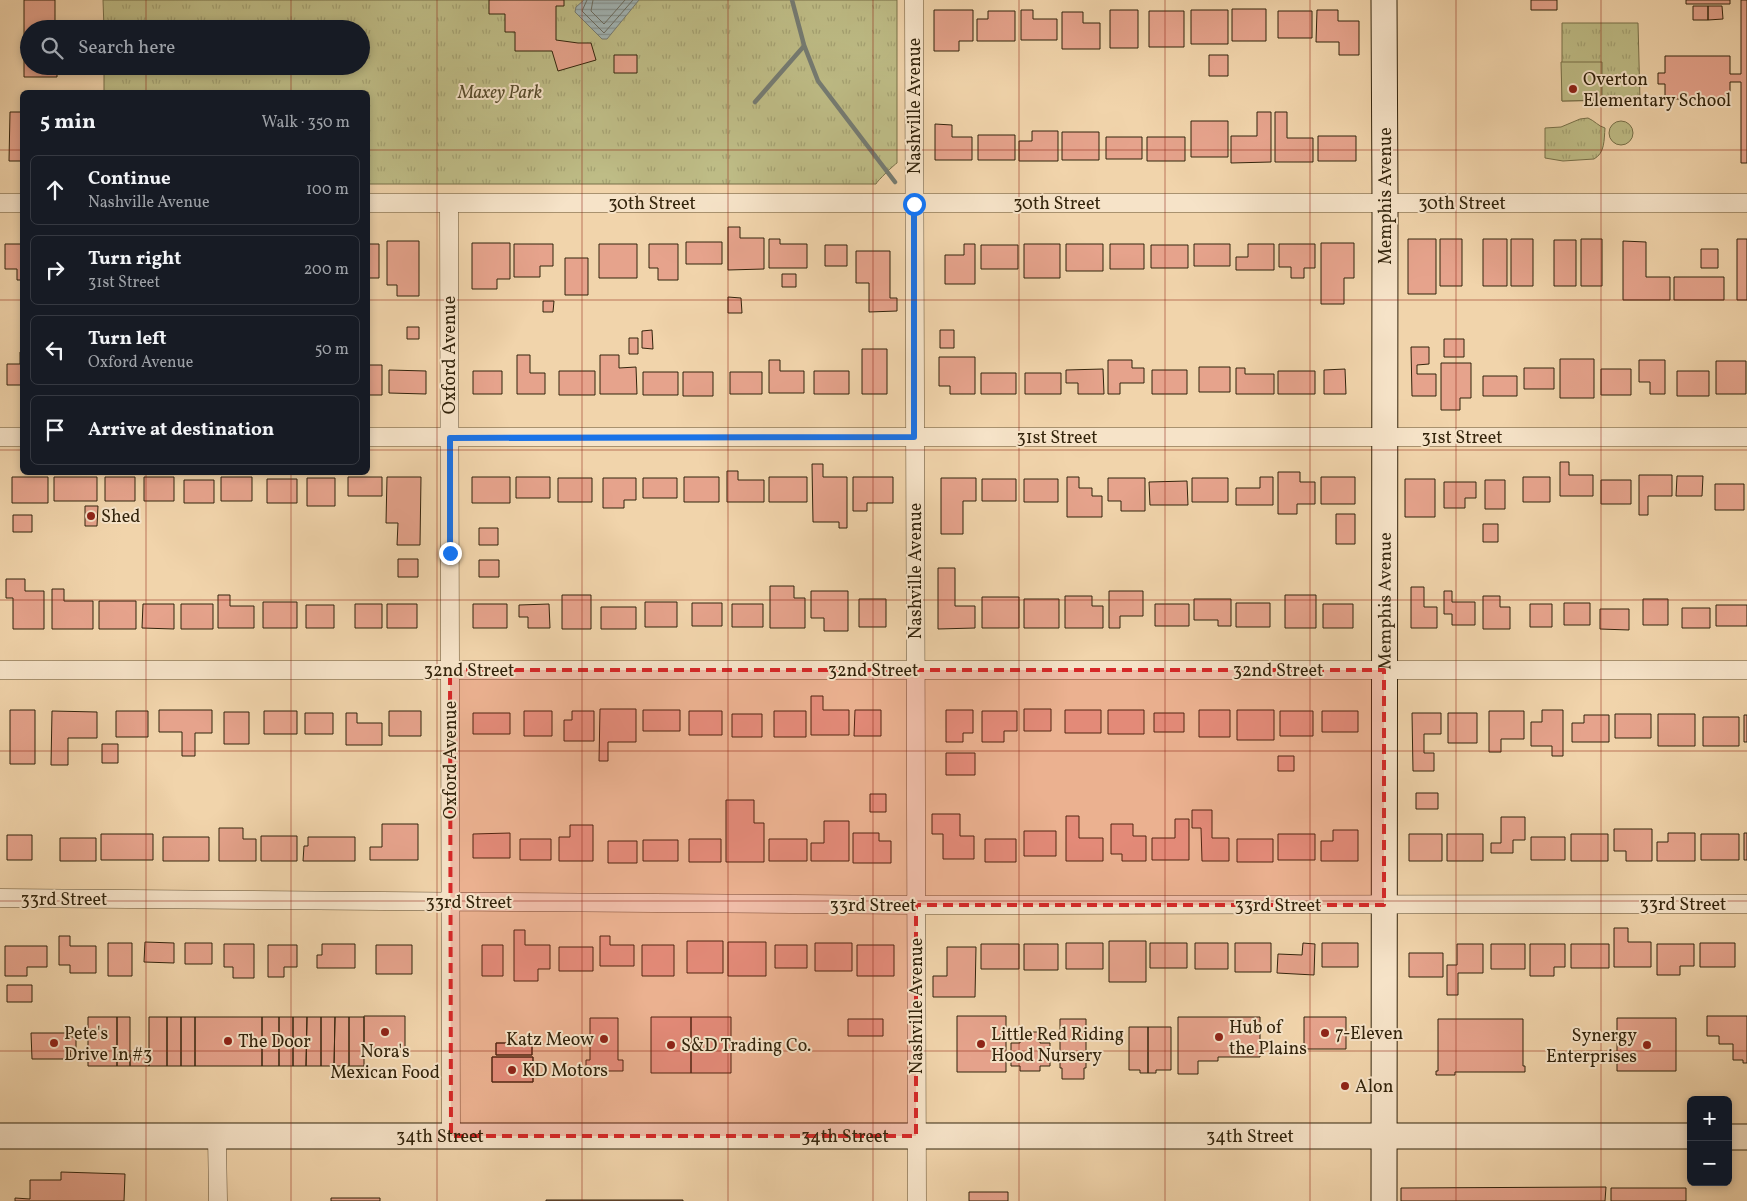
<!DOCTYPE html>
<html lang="en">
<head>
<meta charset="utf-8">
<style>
  body { margin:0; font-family:Vollkorn,serif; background:#20242c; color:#f1f3f6 }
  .controls { position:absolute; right:15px; bottom:15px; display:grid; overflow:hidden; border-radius:8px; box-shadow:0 2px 8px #0003 }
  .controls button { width:45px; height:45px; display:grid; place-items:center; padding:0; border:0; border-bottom:1px solid #363941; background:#171b24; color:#f1f3f6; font:25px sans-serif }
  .stop { position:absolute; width:15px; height:15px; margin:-11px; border:4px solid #1a73e8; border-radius:50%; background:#fff }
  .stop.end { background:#1a73e8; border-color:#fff; box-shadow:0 1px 5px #0008 }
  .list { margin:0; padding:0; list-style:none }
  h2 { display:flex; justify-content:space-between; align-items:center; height:65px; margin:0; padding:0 20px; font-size:21px }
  h2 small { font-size:16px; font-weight:400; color:#9ea1a6 }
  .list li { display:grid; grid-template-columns:32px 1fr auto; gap:15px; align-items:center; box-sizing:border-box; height:70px; margin:0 10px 10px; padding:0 10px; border:1px solid #363941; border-radius:8px }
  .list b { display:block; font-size:19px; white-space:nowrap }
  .list p { margin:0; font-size:16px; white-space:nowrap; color:#9ea1a6 }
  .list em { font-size:16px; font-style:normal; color:#9ea1a6 }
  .icon { flex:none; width:28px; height:28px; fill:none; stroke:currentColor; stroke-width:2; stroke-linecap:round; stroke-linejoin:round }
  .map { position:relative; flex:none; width:1747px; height:1201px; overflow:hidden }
  .search { position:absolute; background:#171b24; box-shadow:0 2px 8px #0003; left:20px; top:20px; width:350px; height:55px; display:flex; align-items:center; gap:12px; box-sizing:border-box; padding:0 18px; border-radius:28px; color:#9ea1a6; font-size:19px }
  .panel { position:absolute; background:#171b24; box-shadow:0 2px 8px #0003; left:20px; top:90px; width:350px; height:385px; border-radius:8px }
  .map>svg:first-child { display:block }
</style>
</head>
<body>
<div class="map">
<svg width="1747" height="1201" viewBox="0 0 1747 1201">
  <defs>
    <pattern id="grass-tufts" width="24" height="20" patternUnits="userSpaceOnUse" patternTransform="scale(1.25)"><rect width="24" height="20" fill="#bebc86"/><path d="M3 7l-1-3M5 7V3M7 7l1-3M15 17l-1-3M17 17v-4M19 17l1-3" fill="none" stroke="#a4a172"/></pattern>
    <pattern id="water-rules" width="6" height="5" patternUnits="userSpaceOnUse" patternTransform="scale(1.25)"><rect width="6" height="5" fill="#a1b5b6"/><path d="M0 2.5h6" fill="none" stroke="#849392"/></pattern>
  </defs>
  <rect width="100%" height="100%" fill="#f1d4ab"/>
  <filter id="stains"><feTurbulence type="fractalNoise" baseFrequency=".004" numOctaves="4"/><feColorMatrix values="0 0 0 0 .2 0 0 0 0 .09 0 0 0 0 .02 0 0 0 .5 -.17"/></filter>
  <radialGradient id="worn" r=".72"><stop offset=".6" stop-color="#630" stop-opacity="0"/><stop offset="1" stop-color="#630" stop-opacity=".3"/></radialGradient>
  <path fill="url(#grass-tufts)" stroke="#787049" d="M103 0H897V163C895 164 877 181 876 184H368V92H105L104 90V66H361V29H104Z
    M1562 23H1638L1640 100 1562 101Z
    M1588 118C1595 121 1598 126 1605 128 1604 140 1605 153 1594 159L1563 161 1545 158V128L1561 127 1580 119Z
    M1609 133a12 12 0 1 1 24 0a12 12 0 1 1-24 0Z"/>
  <path fill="#bebc86" stroke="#787049" d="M1561 62H1602V100L1562 101Z"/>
  <path fill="url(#water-rules)" stroke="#757b72" d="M584 0H639L607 39H602L575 12 576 7Z"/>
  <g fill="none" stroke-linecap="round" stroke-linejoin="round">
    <path stroke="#6a6c61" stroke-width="1" d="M587 0 582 11 604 33 633 0
      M593 0 591 11 604 24 625 0"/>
    <path stroke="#757b72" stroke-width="4.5" d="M792 0 804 45 818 81 895 182
      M755 102 804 46"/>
  </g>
  <path fill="#e6a38c" stroke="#33240c" d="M24 0H55V29H29V35H24Z
    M489 0H564V6H556V40L578 43H591L596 60 558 71 552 51H515V32H505V14H489Z
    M1531 0H1557V10H1531Z
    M1686 0H1730V4H1686Z
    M1741 0H1747V163H1741V82H1730V99H1665V84H1658V73H1665V56H1730V74H1741Z
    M1693 6H1708V20H1693Z
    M1708 6H1722L1723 19 1708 20Z
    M1232 9H1266V41H1232Z
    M934 10H973V41H959V51H934Z
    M1021 10H1033V19H1057V40H1021Z
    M1110 10H1138V48H1110Z
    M1191 10H1228V44H1191Z
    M1317 10H1338V21H1359V55H1339V42H1316Z
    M988 11H1015V41H977V19H988Z
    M1149 11H1184V47H1149Z
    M1278 11H1312V38H1278Z
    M1062 12H1083V23H1100V49H1062Z
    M24 40H29V66H57V77H24Z
    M614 55H637V73H614Z
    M1209 55H1228V76H1209Z
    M10 112H22V161H9Z
    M1257 112H1271V162L1231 163V136H1257Z
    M1275 112H1287V138H1313V162H1275Z
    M1191 121H1228V157H1191Z
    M935 124 952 125V137H972V160H935Z
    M1032 131H1058V161H1019V141H1032Z
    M1062 132H1099V160H1062Z
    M978 135H1015V160H978Z
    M1318 136H1356V161H1318Z
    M1106 137H1142V159H1106Z
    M1147 137H1185V161H1147Z
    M728 227H740V238H764V269L728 270Z
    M769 239H780V244H807V268H769Z
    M1408 239H1436V294H1408Z
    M1440 239H1462V286H1440Z
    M1483 239H1507V286H1483Z
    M1511 239H1533V286H1511Z
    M1581 239H1602V286H1581Z
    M1737 239H1747V300H1737Z
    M1554 240H1576V286H1554Z
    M387 241H419V296H397V285H387Z
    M1623 241 1646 242V277H1670V300H1623Z
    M686 242H722V264H686Z
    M472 243H510V279H497V289H472Z
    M1321 243H1354V278H1344V304H1321Z
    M5 244H22V280H17V269H5Z
    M368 244H379V278H368Z
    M514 244H553V266H540V277H514Z
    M599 244H637V278H599Z
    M649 244H678V280H658V268H649Z
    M964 244H975V284H945V255H964Z
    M1024 244H1060V278H1024Z
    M1066 244H1103V271H1066Z
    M1110 244H1144V269H1110Z
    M1194 244H1230V266H1194Z
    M1248 244H1274V270H1236V257H1248Z
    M1279 244H1315V268H1304V278H1291V267H1279Z
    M825 245H847V266H825Z
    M981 245H1018V269H981Z
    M1151 245H1188V268H1151Z
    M1701 249H1718V268H1701Z
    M856 251H890V298H897V311L869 312V283H856Z
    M565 258H588V295H565Z
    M782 274H796V287H782Z
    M1674 277H1724V300H1674Z
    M728 297 741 298 742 313H728Z
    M543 301H554L553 312H543Z
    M407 327H419V339H407Z
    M652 330 653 349 642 348V331Z
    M940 330H954V348H940Z
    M629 338H638V354H629Z
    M1444 339H1464V357H1444Z
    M1411 347H1429V364L1417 365V374H1436V396H1412Z
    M862 349H887V394H862Z
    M20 352H22V385H7V364H20Z
    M517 355H530V373H545V394H517Z
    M600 355H619V368L636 367 637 394H600Z
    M939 357H975V394H950V386H939Z
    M1560 359H1594V398H1560Z
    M769 360H780V371H804V393H769Z
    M1108 360H1132V368H1144V383H1120V394H1108Z
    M1639 360H1665V394H1650V382H1639Z
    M1716 361H1746V394H1716Z
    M1441 363H1471V398H1460V410H1441Z
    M368 365H382V395H368Z
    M1199 367H1230V392H1199Z
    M1236 368H1245V374H1274V394H1236Z
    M1524 368H1554V389H1524Z
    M1103 369 1104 394H1078V383H1066V370Z
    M1345 369 1346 394H1324V370Z
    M1601 369H1631V395H1601Z
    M389 370 426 371V394L389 393Z
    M1152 370H1187V394H1152Z
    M473 371H502V394H473Z
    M559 371H595V395H559Z
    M814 371H849V394H814Z
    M1278 371H1315V394H1278Z
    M1677 371H1709V396H1677Z
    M643 372H678V395H643Z
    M683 372H713V396H683Z
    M730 372H762V394H730Z
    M981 373H1016V394H981Z
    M1025 373H1061V394H1025Z
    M1483 376H1517V396H1483Z
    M1560 462H1569V475H1593V496H1560Z
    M812 464H823V477H847V528H839V522H813Z
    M727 471H738V480H764V502H727Z
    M1278 472H1300V482H1315V504H1297V514H1278Z
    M1639 475H1672V496H1648V515H1639Z
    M1677 476H1703L1702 496H1676Z
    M12 477H48V503H12Z
    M54 477H97V501H54Z
    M105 477H135V501H105Z
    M144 477H174V501H144Z
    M221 477H252V501H221Z
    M348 477H382V496H348Z
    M387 477H421L420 545H397L398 523H386Z
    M472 477H510V503H472Z
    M516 477H550V498H516Z
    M684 477H719V502H684Z
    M769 477H807V502H769Z
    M853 477H893V503H867V511H853Z
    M1067 477H1079V488H1092V496H1102V517H1067Z
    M1260 477H1273V505H1236V488H1260Z
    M1321 477H1355V504H1321Z
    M1523 477H1550V502H1523Z
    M307 478H335V506H307Z
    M558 478H592V502H558Z
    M603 478H636V500H624V508H603Z
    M643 478H677V498H643Z
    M941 478H976V501H963V534H941Z
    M1108 478H1145V511H1121V501H1108Z
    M1192 478H1228V502H1192Z
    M267 479H297V503H267Z
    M982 479H1016V501H982Z
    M1024 479H1058V502H1024Z
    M1405 479H1435V517H1405Z
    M184 480H214V503H184Z
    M1485 480H1505V509H1485Z
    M1601 480H1631V504H1601Z
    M1187 481 1188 505H1150L1149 482Z
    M1444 482H1476V498H1465V508H1444Z
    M1715 484H1744V510H1715Z
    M85 506H98L97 526H85Z
    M1336 514H1355V544H1336Z
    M13 515H32V532H13Z
    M1483 524H1498V542H1483Z
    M479 528H498V545H479Z
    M398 559H418V577H398Z
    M479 560H499V577H479Z
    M938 568H955V606H975V628L938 629Z
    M6 579H25V591H44V629H13V598H6Z
    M770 586H794V598H805V628H770Z
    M1411 587H1424V607H1437V628H1411Z
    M52 589H64V601H93V629H52Z
    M811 591H848V631H824V618H811Z
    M1109 591H1143V616H1120V628H1109Z
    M1444 591H1452V602H1475V625H1452V614H1444Z
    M218 595H230V606H254V628H218Z
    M562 595H591V629H562Z
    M1285 595H1316V628H1285Z
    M1065 596H1092V606H1103V628H1065Z
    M1483 596H1500V607H1510V629H1483Z
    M982 597H1019V628H982Z
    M859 599H886V627H859Z
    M1024 599H1059V628H1024Z
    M1194 599H1231V626H1218V620H1194Z
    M1643 599H1668V625H1643Z
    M99 601H136V629H99Z
    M263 602H297V628H263Z
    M645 602H677V627H645Z
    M692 603H722V626H692Z
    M1236 603H1270V627H1236Z
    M1564 603H1590V625H1564Z
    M143 604H174V629L142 628Z
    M181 604H213V629H181Z
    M355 604H382V628H355Z
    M387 604H417V628H387Z
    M473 604H507V628H473Z
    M549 604 550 628H528V617H519V605Z
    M732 604H763V627H732Z
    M1155 604H1189V626H1155Z
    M1323 604H1353V628H1323Z
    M1530 604H1552V627H1530Z
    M306 605H334V628H306Z
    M1716 605H1747V626H1716Z
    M601 607H636V629H601Z
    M1682 608H1710V628H1682Z
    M1600 609H1629V630L1600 629Z
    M811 696H823V710H849V735H811Z
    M600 709H636V742H608V761H599Z
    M1024 709H1051V731H1024Z
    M10 710H35V764H10Z
    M159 710H212V733H195V756H182V732H159Z
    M643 710H680V731H643Z
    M855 710H881V736H854Z
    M946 710H973V733H963V742H946Z
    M1065 710H1101V733H1065Z
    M1108 710H1144V734H1108Z
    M1199 710H1230V737H1199Z
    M1237 710H1274V740H1237Z
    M1542 710H1563V756H1552V746H1531V722H1542Z
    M52 711 97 712V738H68V765H51Z
    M116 711H148V737H116Z
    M264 711H297V734H264Z
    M389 711H421V736H389Z
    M524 711H552V736H524Z
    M572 711H594V741H564V720H572Z
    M689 711H722V735H689Z
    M774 711H806V737H774Z
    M982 711H1017V731H1004V742H982Z
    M1280 711H1313V736H1280Z
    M1322 711H1358V732H1322Z
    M1489 711H1524V739H1501V752H1489Z
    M224 712H249V744H224Z
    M305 713H333V734H305Z
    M346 713H357V723H382V745H346Z
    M473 713H510V734H473Z
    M1154 713H1184V732H1154Z
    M1412 713H1441V734H1424V753H1434V771H1413Z
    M1448 713H1477V743H1448Z
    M732 714H762V737H732Z
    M1615 714H1651V738H1615Z
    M1658 714H1695V746H1658Z
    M1584 715H1609V742H1572V723H1584Z
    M1744 715H1747V742H1744Z
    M1703 717H1739V746H1703Z
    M102 744H118V763H102Z
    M946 753H975V775H946Z
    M1278 756H1294V771H1278Z
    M1416 793H1438V809H1416Z
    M870 794H886V812H870Z
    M726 800H754V823H764V862H726Z
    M1192 810H1212V838H1229V861H1202L1201 828H1192Z
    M932 814H960V836H974V859H943V834H932Z
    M1066 816H1079V838H1103V861H1066Z
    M1501 817H1525V840H1513V853H1491V843H1501Z
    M1175 819H1189V860H1152V838H1175Z
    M824 821H849V861H811V843H824Z
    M382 824H418V860H370V847H382Z
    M1111 824H1133V836H1146V861H1122V854H1111Z
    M570 825H593V861H559V837H570Z
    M219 828H243V839H256V861H219Z
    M1614 829H1652V861H1626V851H1614Z
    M1333 830H1358V861H1321V841H1333Z
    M1024 831H1056V856H1024Z
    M510 833V858H473V834Z
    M853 833H879V841H891V863H853Z
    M1668 833H1695V861H1657V842H1668Z
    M1744 833H1747V860H1744Z
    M101 834H153V860H101Z
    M1278 834H1315V860H1278Z
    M1409 834H1442V861H1409Z
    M1447 834H1483V861H1447Z
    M1571 834H1608V861H1571Z
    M1701 834H1739V860H1701Z
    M7 835H32V860H7Z
    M261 836H297V861H261Z
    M163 837H209V861H163Z
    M308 837H355V861H303L304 846H308Z
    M1531 837H1565V860H1531Z
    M60 838H96V861H60Z
    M520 839H551V860H520Z
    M689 839H721V862H689Z
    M769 839H807V861H769Z
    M985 839H1016V862H985Z
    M1237 839H1273V862H1237Z
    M643 840H678V861H643Z
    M608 841H637V863H608Z
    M1614 928H1628V942H1651V967H1614Z
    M514 930H525V945H550V969H538V981H514Z
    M59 936H70V946H96V973H70V965H59Z
    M600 936H610V945H634V966H600Z
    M687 941H723V973H687Z
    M1109 941H1146V982H1109Z
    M145 942 174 943V963L144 962Z
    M728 942H766V976H728Z
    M108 943H132V976H108Z
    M185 943H212V964H185Z
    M815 943H852V971H815Z
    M1066 943H1103V969H1066Z
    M1150 943H1187V968H1150Z
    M1195 943H1228V969H1195Z
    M1235 943H1271V972H1235Z
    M1303 943 1315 944 1314 975 1277 973 1278 954 1302 955Z
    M1322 943H1358V967H1322Z
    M1700 943H1735V967H1700Z
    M224 944H254V978H233V967H224Z
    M322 944H355V968H317V955H322Z
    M981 944H1019V969H981Z
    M1024 944H1058V970H1024Z
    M1457 944H1483V973H1458V995H1447V965H1457Z
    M1491 944H1525V969H1491Z
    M1530 944H1565V967H1554V976H1530Z
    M1571 944H1609V968H1571Z
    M1657 944H1694V966H1680V975H1657Z
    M268 945H297V967H284V977H268Z
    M376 945H412V974H376Z
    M482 945H503V976H482Z
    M642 945H674V976H642Z
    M775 945H807V968H775Z
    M857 945H894V976H857Z
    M5 946H47V967H27V976H5Z
    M559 947H593V971H559Z
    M947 947H976L975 997H933V976H947Z
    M1409 953H1443V977H1409Z
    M7 985H32V1002H7Z
    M364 1016H405V1048H364Z
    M957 1016H1006V1072H957Z
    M1707 1016H1747V1063H1743V1060H1733V1044H1719V1036H1707Z
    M88 1017H117V1066H88Z
    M117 1017H130V1066H117Z
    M149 1017H167V1066H149Z
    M167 1017H181V1066H167Z
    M181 1017H195V1066H181Z
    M195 1017H262V1066H195Z
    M262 1017H279V1066H262Z
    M279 1017H293V1066H279Z
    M293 1017H307L306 1066H293Z
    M307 1017H321V1066H306Z
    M321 1017H335L334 1066H321Z
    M335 1017H349V1066H334Z
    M349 1017H364V1066H349Z
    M651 1017H691V1073H651Z
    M691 1017H731V1073H691Z
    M1178 1017H1260V1057H1218V1061H1198V1074H1178Z
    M1304 1017H1346V1049H1304Z
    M590 1018H618V1060H623V1071H586V1060H590Z
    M1617 1018H1676V1071H1617Z
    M848 1019H883V1036H848Z
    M1060 1019H1086V1068H1084V1079H1062V1068H1060Z
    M1438 1019H1523V1066H1525V1072H1455V1075H1436V1071H1438Z
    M1129 1027H1148V1073H1140V1070H1129Z
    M1148 1027H1171V1070H1156V1073H1148Z
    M1020 1032H1040V1043H1050V1066H1040V1071H1020V1066H1011V1043H1020Z
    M31 1033H70V1037H76V1049H70L71 1059H32Z
    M496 1043H532V1055H496Z
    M496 1043H532V1055H496Z
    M130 1055H149V1066H130Z
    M492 1057H533V1082H492Z
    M492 1057H533V1082H492Z
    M61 1172 125 1174 124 1201H15V1198L30 1199V1180H61Z
    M1606 1187 1605 1201H1401V1188Z
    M1611 1188H1686V1201H1611Z
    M969 1192H1008V1201H969Z
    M331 1198H380V1201H331Z
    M546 1200H683V1201H546Z"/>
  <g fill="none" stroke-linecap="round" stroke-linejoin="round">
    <defs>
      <path id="street" d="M914 0 917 1201
        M0 203H22
        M368 203H1747
        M449 203 451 1136
        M0 437H22
        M368 437H1747
        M0 670H1747
        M0 898 916 905 1747 904
        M217 1136 218 1201"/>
      <g id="secondary">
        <path id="s1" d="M0 1136H1691"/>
        <path d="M1728 1137H1747"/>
        <path id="s2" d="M1384 1201 1385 203 1384 0"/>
      </g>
    </defs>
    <use href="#street" stroke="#625034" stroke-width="19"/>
    <use href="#secondary" stroke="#33240c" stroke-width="27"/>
    <use href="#street" stroke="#f6e3c8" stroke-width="18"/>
    <use href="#secondary" stroke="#f6e3c8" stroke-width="25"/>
  </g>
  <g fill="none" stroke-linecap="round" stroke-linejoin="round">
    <path stroke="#1a73e8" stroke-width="6" d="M450 553V438L914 437V204"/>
  </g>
  <path fill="#d62828" fill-opacity="0.2" stroke="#d62828" stroke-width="4" stroke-dasharray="10 6" stroke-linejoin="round" d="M450 670H1384V905H916V1136H451Z"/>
  <path fill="none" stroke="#8f2418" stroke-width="1" stroke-opacity="0.55" d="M146 0V29M291 0V29M437 0V1201M582 0V1201M728 0V1201M873 0V1201M1019 0V1201M1165 0V1201M1310 0V1201M1456 0V1201M1601 0V1201M146 66V92M291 66V92M0 150H22M368 150H1747M0 300H22M368 300H1747M0 450H22M368 450H1747M146 472V1201M291 472V1201M0 600H1747M0 751H1747M0 901H1747M0 1051H1747"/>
  <g fill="#8f2418" stroke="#f6e3c8" stroke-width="2">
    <circle cx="1573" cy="89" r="5"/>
    <circle cx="91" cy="516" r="5"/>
    <circle cx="385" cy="1032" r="5"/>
    <circle cx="1325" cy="1033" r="5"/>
    <circle cx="1219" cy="1037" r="5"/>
    <circle cx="604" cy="1039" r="5"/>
    <circle cx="228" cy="1041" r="5"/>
    <circle cx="54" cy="1043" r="5"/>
    <circle cx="981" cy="1044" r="5"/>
    <circle cx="671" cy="1045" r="5"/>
    <circle cx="1647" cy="1045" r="5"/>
    <circle cx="512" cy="1070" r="5"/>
    <circle cx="1345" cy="1086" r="5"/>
  </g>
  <g text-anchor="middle" stroke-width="4" stroke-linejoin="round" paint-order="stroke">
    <g font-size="18" fill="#33240c" stroke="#f6e3c8" text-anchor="start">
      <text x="1583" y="85">Overton<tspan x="1583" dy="21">Elementary School</tspan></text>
      <text x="101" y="522">Shed</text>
      <text x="1229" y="1033">Hub of<tspan x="1229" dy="21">the Plains</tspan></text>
      <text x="64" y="1039">Pete's<tspan x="64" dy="21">Drive In #3</tspan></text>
      <text x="1335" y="1039">7-Eleven</text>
      <text x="991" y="1040">Little Red Riding<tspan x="991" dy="21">Hood Nursery</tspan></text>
      <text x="1637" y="1041" text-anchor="end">Synergy<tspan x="1637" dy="21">Enterprises</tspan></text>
      <text x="594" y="1045" text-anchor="end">Katz Meow</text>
      <text x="238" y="1047">The Door</text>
      <text x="681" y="1051">S&amp;D Trading Co.</text>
      <text x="385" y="1057" text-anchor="middle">Nora's<tspan x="385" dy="21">Mexican Food</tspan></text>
      <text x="522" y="1076">KD Motors</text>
      <text x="1355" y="1092">Alon</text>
    </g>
    <g font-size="18" font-style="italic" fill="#564a2a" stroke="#f6e3c8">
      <text x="500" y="98">Maxey Park</text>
    </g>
    <g font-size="18" fill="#33240c" stroke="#f6e3c8">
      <text transform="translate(914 106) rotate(-90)" y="6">Nashville Avenue</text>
      <text transform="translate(1385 196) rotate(-90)" y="6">Memphis Avenue</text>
      <text x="652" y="209">30th Street</text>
      <text x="1057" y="209">30th Street</text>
      <text x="1462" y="209">30th Street</text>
      <text transform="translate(449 355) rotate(-90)" y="6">Oxford Avenue</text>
      <text x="1057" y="443">31st Street</text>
      <text x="1462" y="443">31st Street</text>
      <text transform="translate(915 571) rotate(-90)" y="6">Nashville Avenue</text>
      <text dy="6" stroke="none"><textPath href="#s2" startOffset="600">Memphis Avenue</textPath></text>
      <text x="469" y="676">32nd Street</text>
      <text x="873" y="676">32nd Street</text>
      <text x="1278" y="676">32nd Street</text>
      <text transform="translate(450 760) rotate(-90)" y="6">Oxford Avenue</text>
      <text x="64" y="905">33rd Street</text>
      <text x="469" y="908">33rd Street</text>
      <text x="1683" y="910">33rd Street</text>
      <text x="873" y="911">33rd Street</text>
      <text x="1278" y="911">33rd Street</text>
      <text transform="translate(916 1006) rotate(-90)" y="6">Nashville Avenue</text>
      <text dy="6" stroke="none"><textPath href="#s1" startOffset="440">34th Street</textPath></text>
      <text dy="6" stroke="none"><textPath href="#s1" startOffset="845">34th Street</textPath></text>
      <text dy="6" stroke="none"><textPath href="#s1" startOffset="1250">34th Street</textPath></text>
    </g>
  </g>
  <rect width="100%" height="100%" filter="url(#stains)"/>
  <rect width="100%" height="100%" fill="url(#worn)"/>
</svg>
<div class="controls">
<button>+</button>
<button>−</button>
</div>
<div class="stop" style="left:914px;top:204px"></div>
<div class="stop end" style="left:450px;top:553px"></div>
<div class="search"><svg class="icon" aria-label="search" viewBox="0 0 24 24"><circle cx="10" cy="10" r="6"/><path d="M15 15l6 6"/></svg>Search here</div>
<section class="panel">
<h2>5 min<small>Walk · 350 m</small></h2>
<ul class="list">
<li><svg class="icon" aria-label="ahead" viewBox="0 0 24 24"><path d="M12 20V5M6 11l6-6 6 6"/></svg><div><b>Continue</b><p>Nashville Avenue</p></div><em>100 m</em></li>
<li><svg class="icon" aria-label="right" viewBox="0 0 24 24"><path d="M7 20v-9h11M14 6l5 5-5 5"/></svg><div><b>Turn right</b><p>31st Street</p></div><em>200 m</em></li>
<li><svg class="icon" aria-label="left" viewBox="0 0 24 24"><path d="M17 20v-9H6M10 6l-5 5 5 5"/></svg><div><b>Turn left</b><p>Oxford Avenue</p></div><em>50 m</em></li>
<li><svg class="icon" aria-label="arrive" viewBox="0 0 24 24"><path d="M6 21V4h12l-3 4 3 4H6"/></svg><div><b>Arrive at destination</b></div></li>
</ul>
</section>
</div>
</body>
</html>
